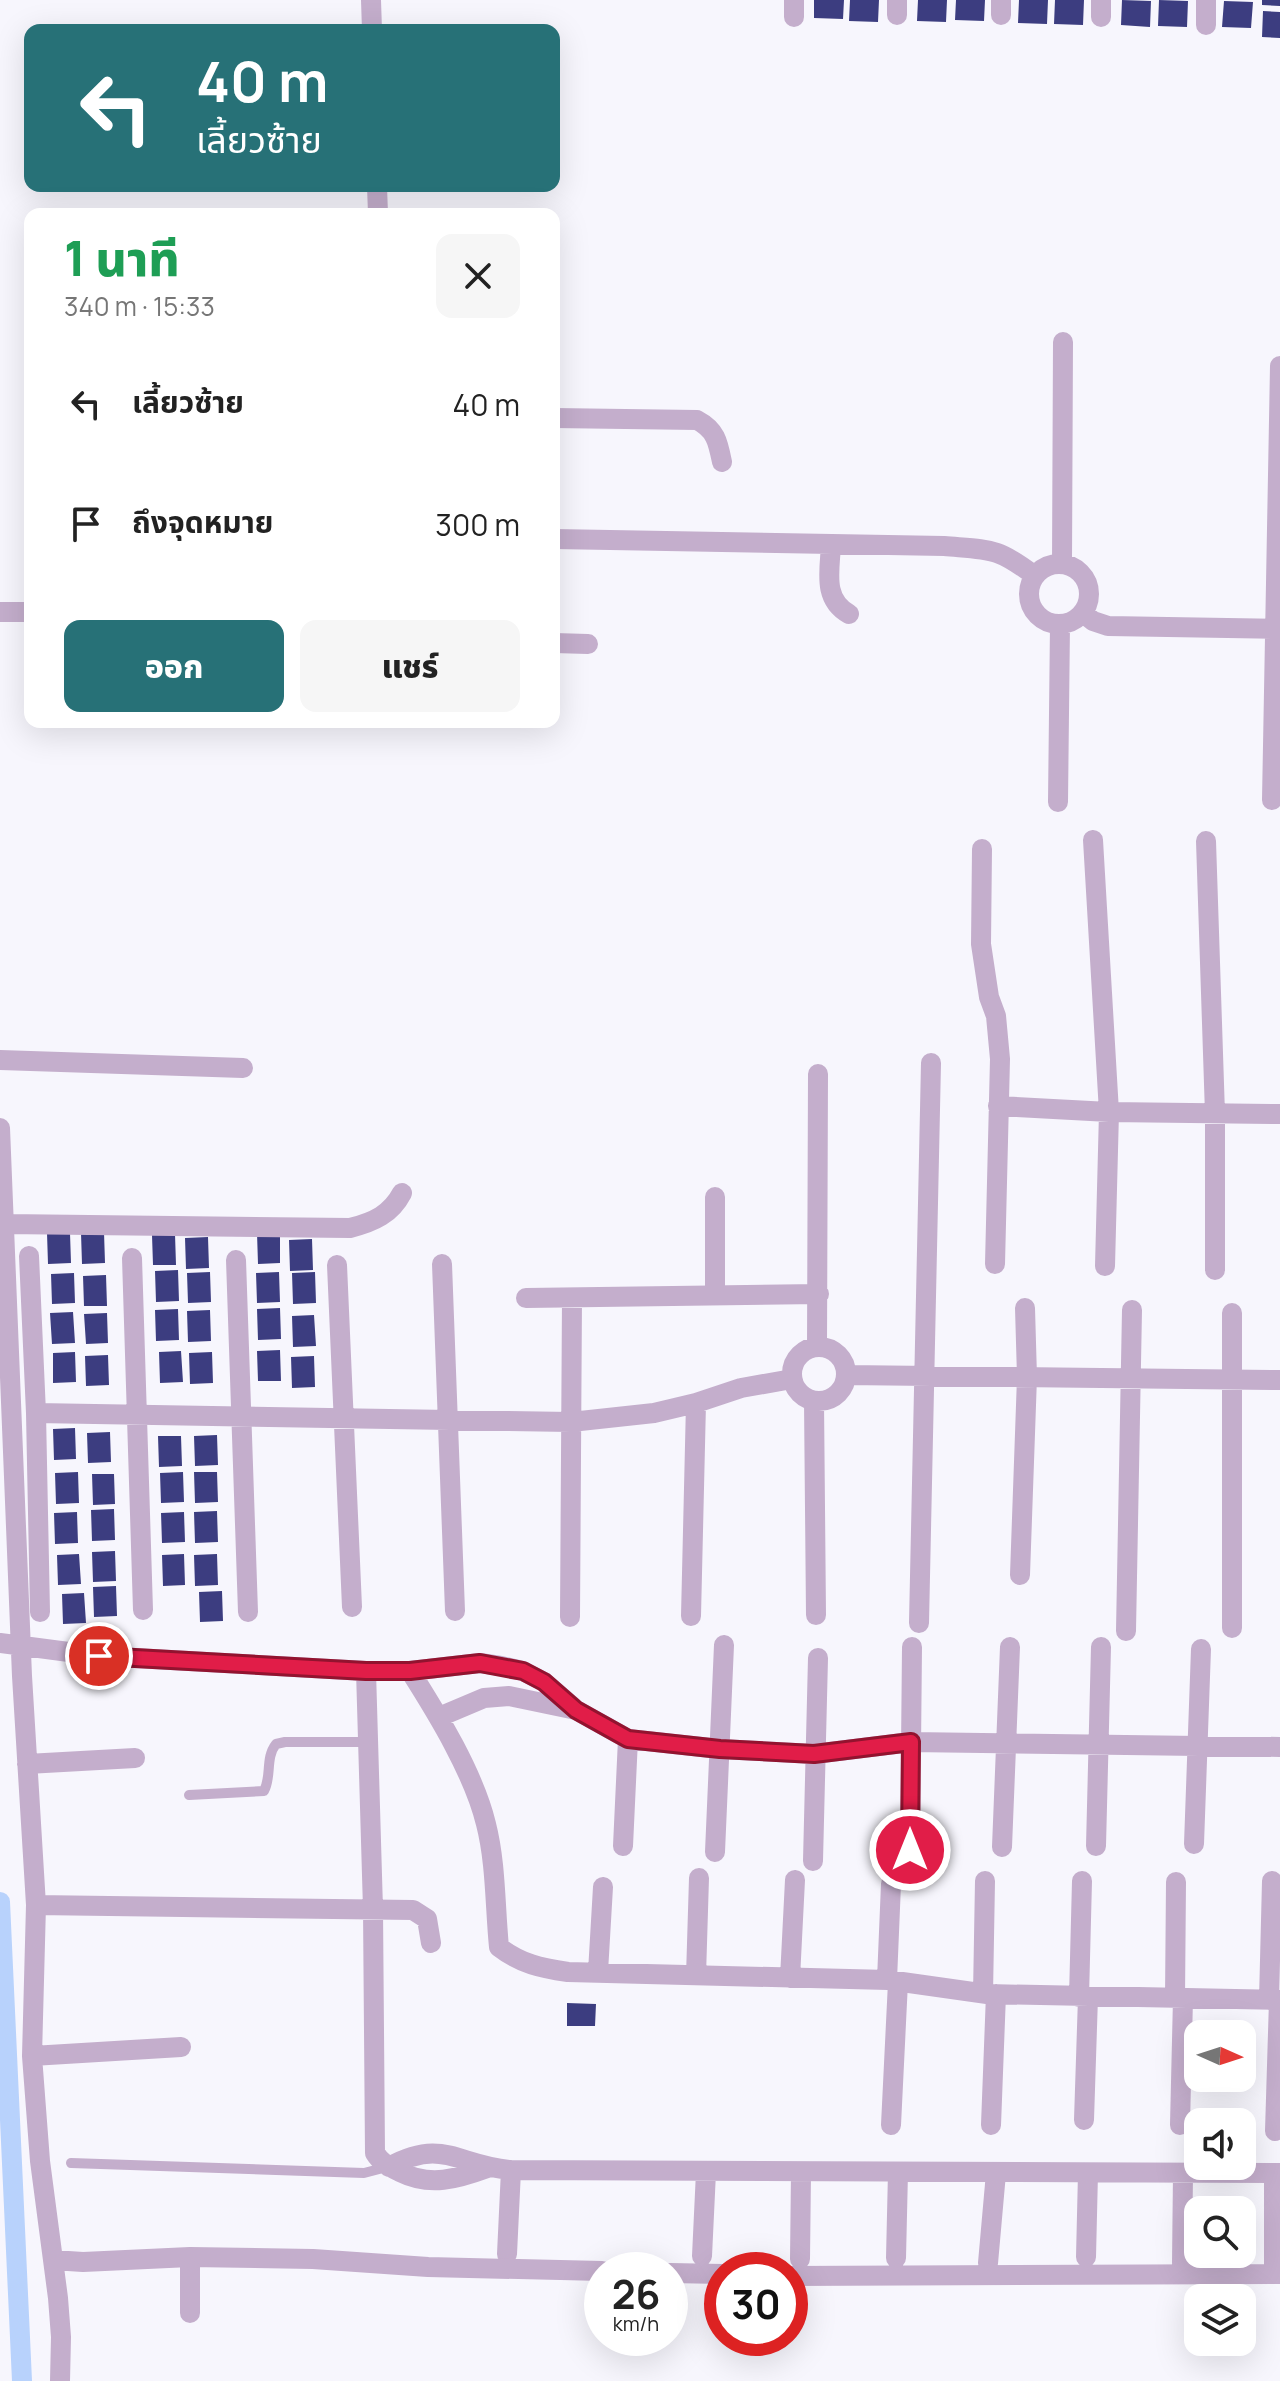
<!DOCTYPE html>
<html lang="th">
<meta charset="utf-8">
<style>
:root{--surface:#fff;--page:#f6f6f6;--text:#222;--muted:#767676;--accent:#277177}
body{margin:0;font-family:Manrope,"Noto Sans Thai",sans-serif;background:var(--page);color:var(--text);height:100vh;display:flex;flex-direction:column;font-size:30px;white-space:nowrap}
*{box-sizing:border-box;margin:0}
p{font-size:26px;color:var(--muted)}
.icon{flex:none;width:44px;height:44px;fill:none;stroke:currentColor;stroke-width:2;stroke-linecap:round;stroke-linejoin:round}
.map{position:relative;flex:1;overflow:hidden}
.sheet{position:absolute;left:24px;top:208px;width:536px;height:520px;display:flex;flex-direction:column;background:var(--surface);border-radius:16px;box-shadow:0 8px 32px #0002}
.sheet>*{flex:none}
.top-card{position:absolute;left:24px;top:24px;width:536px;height:168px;border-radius:16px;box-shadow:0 8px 32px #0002;background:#277177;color:#fff;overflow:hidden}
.needle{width:52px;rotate:93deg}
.buttons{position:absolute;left:1184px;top:2020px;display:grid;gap:16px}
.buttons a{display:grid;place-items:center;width:72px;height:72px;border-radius:16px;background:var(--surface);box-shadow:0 8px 32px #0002;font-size:40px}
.speed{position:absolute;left:584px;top:2252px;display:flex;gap:16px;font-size:40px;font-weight:700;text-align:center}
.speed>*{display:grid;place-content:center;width:104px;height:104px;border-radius:50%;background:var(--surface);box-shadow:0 8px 32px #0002;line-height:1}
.speed small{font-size:20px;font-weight:400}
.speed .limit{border:12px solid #d22;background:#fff;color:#111}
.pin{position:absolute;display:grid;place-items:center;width:68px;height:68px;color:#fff;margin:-34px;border:4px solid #fff;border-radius:50%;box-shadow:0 2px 8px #0007}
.me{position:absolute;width:88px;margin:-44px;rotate:0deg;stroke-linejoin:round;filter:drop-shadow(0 0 6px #0008)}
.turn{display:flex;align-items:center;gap:28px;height:168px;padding:0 40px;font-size:36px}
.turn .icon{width:104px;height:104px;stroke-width:2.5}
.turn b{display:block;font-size:56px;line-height:68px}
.round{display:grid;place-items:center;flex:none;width:84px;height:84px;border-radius:16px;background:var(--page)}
.head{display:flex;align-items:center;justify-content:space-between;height:136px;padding:0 40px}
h1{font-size:48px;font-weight:800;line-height:60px;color:#1e9e55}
.primary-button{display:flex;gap:16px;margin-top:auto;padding:16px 40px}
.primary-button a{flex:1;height:92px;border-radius:16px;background:var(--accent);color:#fff;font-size:32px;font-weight:800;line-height:92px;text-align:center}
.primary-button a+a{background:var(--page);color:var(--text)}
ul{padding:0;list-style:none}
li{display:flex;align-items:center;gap:24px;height:120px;padding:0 40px}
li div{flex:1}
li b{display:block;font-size:30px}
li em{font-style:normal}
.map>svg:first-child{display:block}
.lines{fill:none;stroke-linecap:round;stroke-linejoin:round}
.canal{stroke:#b8d2fc;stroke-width:20}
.building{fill:#3c3d80}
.service{stroke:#c4aecc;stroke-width:10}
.minor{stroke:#c4aecc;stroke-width:20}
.route-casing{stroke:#92132f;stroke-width:20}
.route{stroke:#e11d48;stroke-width:14}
</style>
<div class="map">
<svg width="1280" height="2381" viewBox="0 0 1280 2381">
<rect width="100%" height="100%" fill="#f7f6fd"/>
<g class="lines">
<path class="canal" d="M0,1902l22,479"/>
</g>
<path class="building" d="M814,0h30l-1,19 -29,-1z
M850,0h29l-1,22 -29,-1z
M918,0h29l-1,22 -29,-1z
M956,0h29l-1,21 -29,-1z
M1019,0h29l-1,24 -29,-1z
M1055,0h29l-1,25 -29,-1z
M1122,0l29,1 -1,26 -29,-2z
M1159,0l29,1 -1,26 -29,-1z
M1262,0h18v6l-18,-1z
M1224,1l29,1 -2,26 -29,-1z
M1263,11l17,1v26l-18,-1z
M104,1232l1,31 -23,1 -1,-31z
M47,1233h23l1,30 -23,1z
M257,1233h23v30l-22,1z
M175,1234l1,31h-23l-1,-30z
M208,1237l1,31 -23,1 -1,-31z
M312,1239l1,31 -23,1 -1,-31z
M178,1270l1,31 -23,1 -1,-31z
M210,1272l1,30 -23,1 -1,-30z
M279,1272l1,30 -23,1 -1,-30z
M315,1272l1,31 -23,1 -1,-31z
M74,1273l1,30 -23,1 -1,-30z
M106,1275l1,31h-23l-1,-30z
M280,1308l1,31 -23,1 -1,-31z
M178,1309l1,31 -23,1 -1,-31z
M210,1310l1,31 -23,1 -1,-31z
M73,1312l2,31 -23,1 -2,-31z
M107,1313l1,30 -22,1 -2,-30z
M314,1315l2,31 -23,1 -1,-31z
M280,1350l1,31h-23l-1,-30z
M181,1351l2,31 -23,1 -1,-31z
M75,1352l1,30 -23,1v-30z
M212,1352l1,31 -23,1 -1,-31z
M108,1355l1,30 -23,1 -1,-30z
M314,1356l1,31 -23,1 -1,-31z
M75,1428l1,31 -22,1 -1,-31z
M110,1432l1,30 -23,1 -1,-30z
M217,1435l1,30 -23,1 -1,-30z
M158,1436h23l1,30 -23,1z
M78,1472l1,31 -23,1 -1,-31z
M183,1472l1,30 -23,1 -1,-30z
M194,1472h23l1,30 -23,1z
M92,1474h22l1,30 -22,1z
M114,1509l1,31 -23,1 -1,-31z
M217,1511l1,31 -23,1 -1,-31z
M77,1512l1,31 -23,1 -1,-31z
M184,1512l1,30 -23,1 -1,-30z
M115,1551l1,30 -23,1 -1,-30z
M79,1554l2,30 -23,1 -1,-30z
M184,1554l1,31 -22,1 -1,-31z
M217,1554l1,31 -23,1 -1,-31z
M116,1586l1,30 -23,1 -1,-30z
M222,1591l1,30 -23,1 -1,-30z
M84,1593l2,30 -23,1 -1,-30z
M567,2003l29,1 -1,22h-28z"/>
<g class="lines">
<path class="service" d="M189,1795l75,-4c8,-15 1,-33 12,-47l9,-2h84
M71,2163l293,10 23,-6"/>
<path class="minor" d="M371,0l1,30
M897,15v-15
M1001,15v-15
M794,17v-17
M1101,17v-17
M1206,25v-25
M377,186l1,28
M554,418l143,2c19,10 21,22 25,42
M554,539l390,7c47,4 53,1 91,30
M831,544c-1,26 -9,55 18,70
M1062,564l1,-222
M1029 594a30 30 0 1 1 60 0a30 30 0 1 1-60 0Z
M0,612h30
M1083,613l10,8 15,5 172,3
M554,643l34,1
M1272,800l8,-434
M1058,802l2,-177
M1093,840l16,272 -4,154
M1206,841l9,273v156
M982,849l-1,95 8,53 7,19 4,43 -5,205
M0,1060l243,8
M998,1106l111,6 171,2
M0,1128l22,548 14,229 -4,151 8,105 18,137 3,39 -1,44
M6,1224l344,4c24,-6 41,-14 52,-35
M29,1256l7,157 4,199
M132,1258l11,352
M236,1260l12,352
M442,1264l13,347
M337,1265l15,342
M715,1295v-98
M526,1298l293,-4
M1232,1313v315
M792 1374a27 27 0 1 1 54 0a27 27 0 1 1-54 0Z
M817,1347l1,-273
M846,1375l434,5
M814,1401l2,214
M36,1413l535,9 83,-9 42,-10 45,-15 51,-9
M1020,1575l7,-198 -2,-69
M691,1616l5,-213
M570,1617l2,-319
M919,1623l12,-560
M1126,1631l6,-321
M0,1643l99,13 267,15h44l70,-8 21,3 22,5 21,11 29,25
M366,1671l7,238 2,244c6,10 15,14 25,19 30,15 57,7 87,-4
M410,1671c28,44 64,103 76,153 10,39 9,83 13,123 22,17 42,21 69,25l320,8 99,14 293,6
M439,1717l45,-19 25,-2 67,14 52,29 92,10 94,5 97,-12 369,5
M27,1764l108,-6
M1194,1844l7,-195
M623,1846l5,-107
M1096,1846l5,-199
M1002,1847l8,-200
M910,1850l2,-203
M715,1852l9,-207
M813,1861l5,-203
M36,1905l377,5 14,9 4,24
M598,1972l5,-85
M696,1976l3,-98
M790,1978l5,-98
M887,1980l4,-96
M983,1994l2,-113
M1079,1997l3,-116
M1175,1998l1,-116
M1269,2000l3,-119
M32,2056l149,-9
M1084,2120l4,-123
M891,2125l7,-143
M991,2125l5,-131
M1180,2125l3,-127
M1275,2131l4,-131
M389,2167c54,-30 69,-1 122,3l769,3
M507,2254l4,-84
M702,2256l4,-84
M1086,2257l2,-84
M896,2258l2,-86
M800,2259l1,-87
M53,2260l30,2 107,-5 123,2 115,8 174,4
M988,2263l8,-90
M1182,2263l1,-90
M1274,2265v-92
M670,2273l52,1
M790,2276l490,-2
M190,2313v-56"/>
</g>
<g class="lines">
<defs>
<path id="route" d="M99,1656l267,15h44l70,-8 43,8 21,11 32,28 52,29 92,10 94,5 97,-12 -1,108"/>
</defs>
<use href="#route" class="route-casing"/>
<use href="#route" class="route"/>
</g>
</svg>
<div class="buttons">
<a><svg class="needle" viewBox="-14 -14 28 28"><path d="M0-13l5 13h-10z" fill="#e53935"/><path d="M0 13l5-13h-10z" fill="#767676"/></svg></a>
<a><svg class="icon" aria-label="sound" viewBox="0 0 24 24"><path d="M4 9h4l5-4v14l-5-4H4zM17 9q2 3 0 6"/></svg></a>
<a><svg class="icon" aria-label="search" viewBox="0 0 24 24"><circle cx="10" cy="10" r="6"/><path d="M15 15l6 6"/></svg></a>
<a><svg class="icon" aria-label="layers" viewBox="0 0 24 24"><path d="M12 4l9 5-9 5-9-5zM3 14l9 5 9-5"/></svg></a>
</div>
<div class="speed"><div>26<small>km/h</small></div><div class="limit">30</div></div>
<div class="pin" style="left:99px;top:1656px;background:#d93025"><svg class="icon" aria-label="arrive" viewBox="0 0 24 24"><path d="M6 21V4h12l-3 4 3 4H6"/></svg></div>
<svg class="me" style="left:910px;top:1850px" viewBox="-20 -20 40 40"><circle r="17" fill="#e11d48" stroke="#fff" stroke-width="3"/><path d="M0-11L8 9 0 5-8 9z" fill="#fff"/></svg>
<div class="top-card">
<div class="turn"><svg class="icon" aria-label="left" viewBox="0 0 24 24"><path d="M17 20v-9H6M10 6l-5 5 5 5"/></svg><div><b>40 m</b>เลี้ยวซ้าย</div></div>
</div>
<section class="sheet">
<div class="head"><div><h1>1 นาที</h1><p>340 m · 15:33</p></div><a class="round"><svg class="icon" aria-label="close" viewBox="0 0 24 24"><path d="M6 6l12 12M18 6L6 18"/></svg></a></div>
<ul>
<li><svg class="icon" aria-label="left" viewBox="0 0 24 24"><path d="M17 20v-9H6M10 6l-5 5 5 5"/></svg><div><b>เลี้ยวซ้าย</b></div><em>40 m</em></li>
<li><svg class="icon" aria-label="arrive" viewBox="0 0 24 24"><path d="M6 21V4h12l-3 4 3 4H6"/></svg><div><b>ถึงจุดหมาย</b></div><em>300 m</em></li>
</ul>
<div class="primary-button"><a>ออก</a><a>แชร์</a></div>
</section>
</div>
